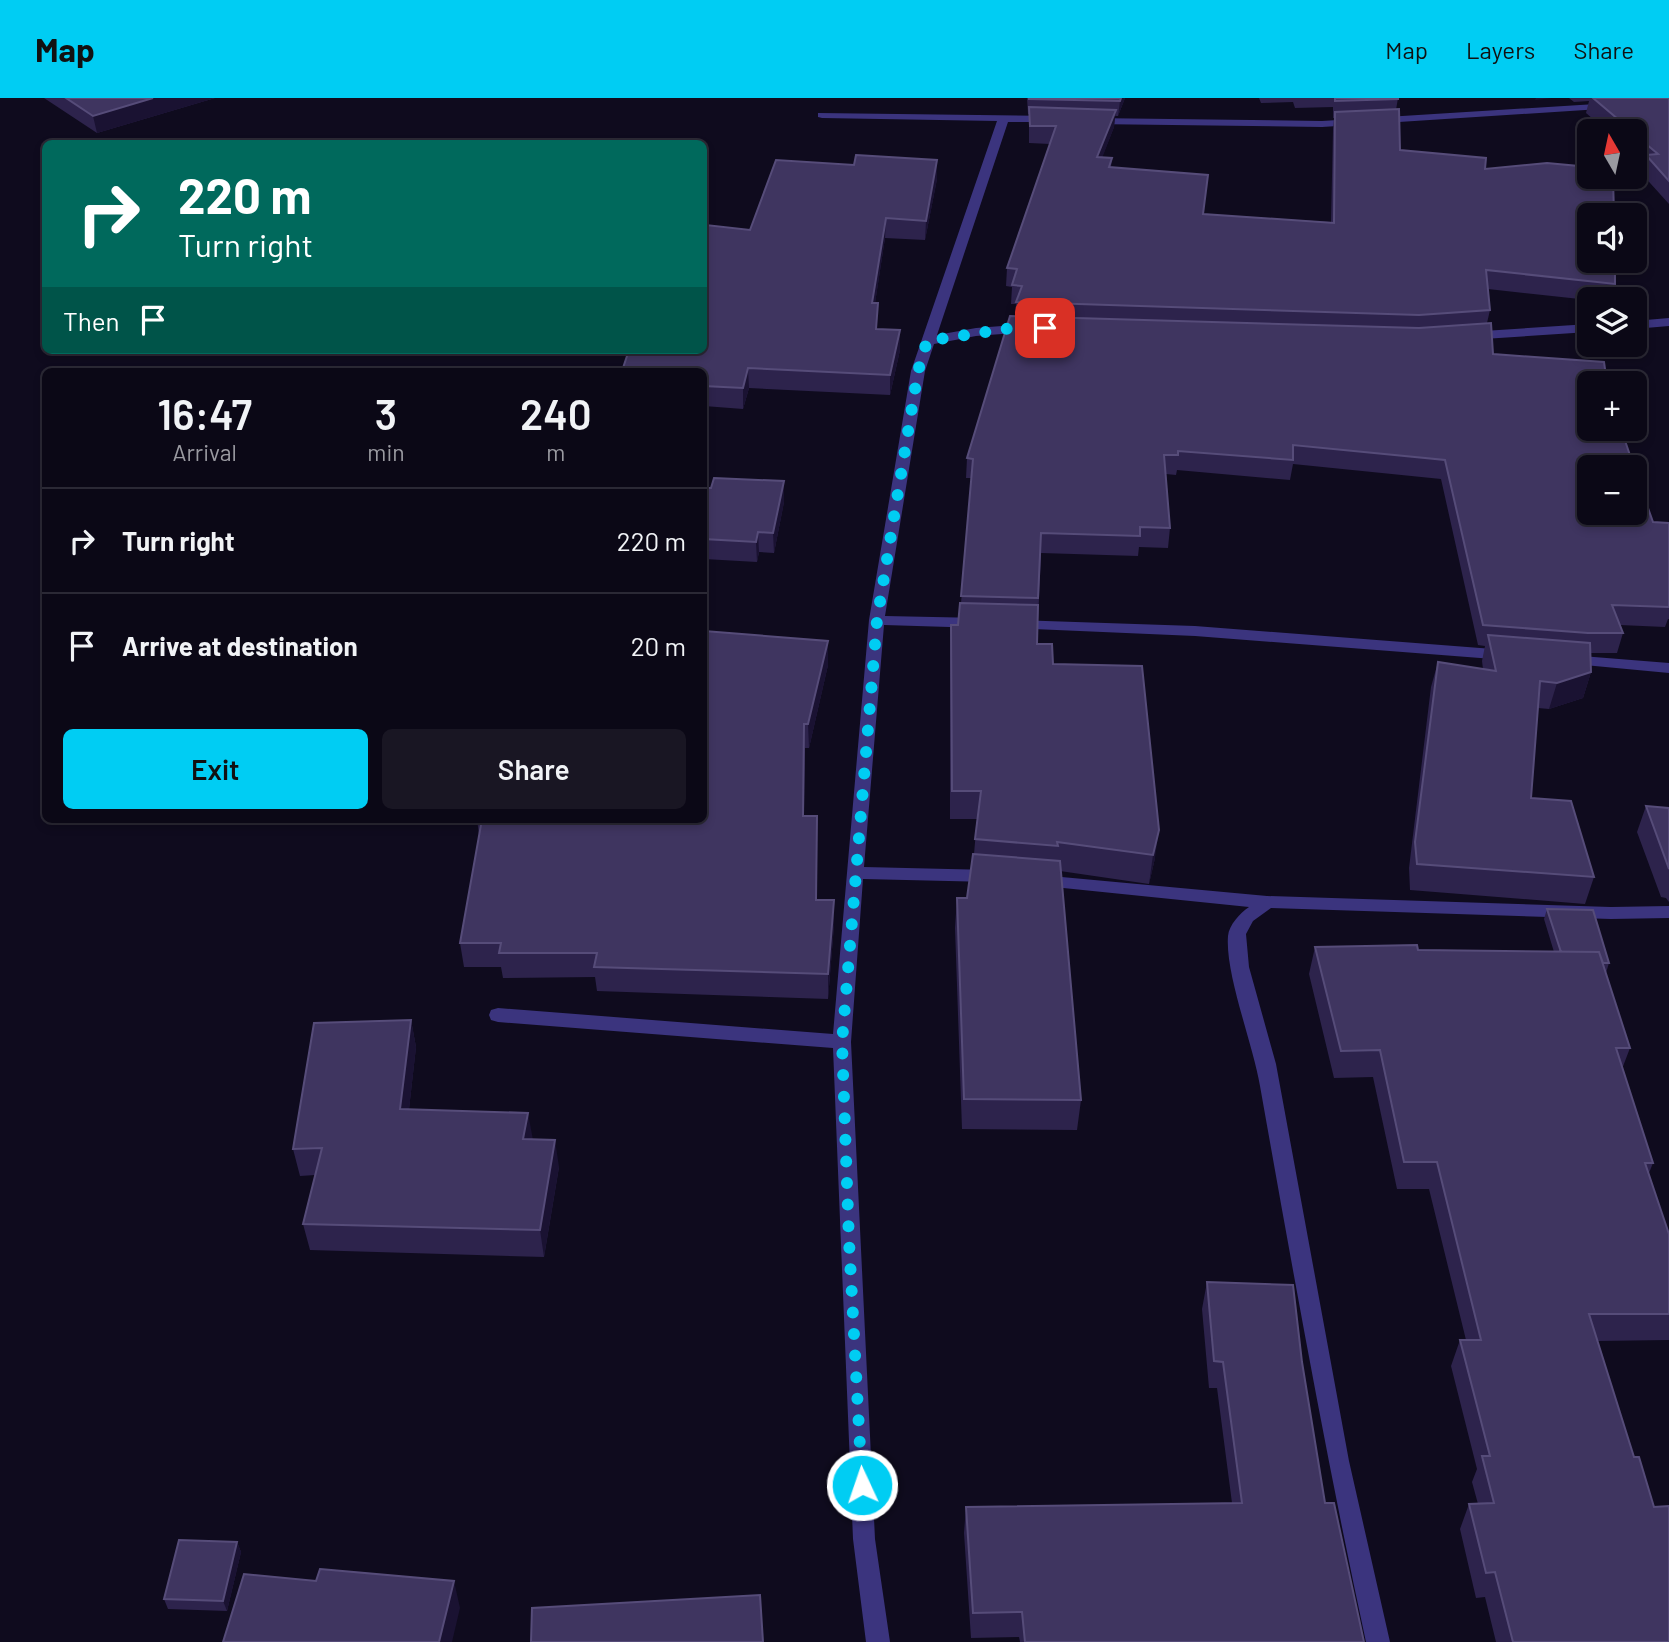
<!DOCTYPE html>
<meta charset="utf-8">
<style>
:root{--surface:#0b0816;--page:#191623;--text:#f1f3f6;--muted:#9a9aa1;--line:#2b2935;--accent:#00cdf3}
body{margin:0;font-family:Barlow,sans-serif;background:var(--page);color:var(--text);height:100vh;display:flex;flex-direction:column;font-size:26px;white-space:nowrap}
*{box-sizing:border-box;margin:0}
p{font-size:23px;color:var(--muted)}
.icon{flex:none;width:38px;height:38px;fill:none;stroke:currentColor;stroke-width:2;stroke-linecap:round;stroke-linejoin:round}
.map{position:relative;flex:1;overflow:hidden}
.side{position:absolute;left:42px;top:270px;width:665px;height:455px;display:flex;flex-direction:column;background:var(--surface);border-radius:10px;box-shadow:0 4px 10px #0003,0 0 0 2px var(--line)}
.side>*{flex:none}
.guide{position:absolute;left:42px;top:42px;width:665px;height:214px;border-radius:10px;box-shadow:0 4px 10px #0003,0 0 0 2px var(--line);background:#00695c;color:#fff;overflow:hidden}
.needle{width:46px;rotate:351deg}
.buttons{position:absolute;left:1577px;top:21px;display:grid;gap:14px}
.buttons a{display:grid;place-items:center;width:70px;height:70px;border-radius:10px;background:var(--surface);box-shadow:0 4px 10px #0003,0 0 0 2px var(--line);font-size:35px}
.pin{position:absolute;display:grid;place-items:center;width:60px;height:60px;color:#fff;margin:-30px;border-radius:14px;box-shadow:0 4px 10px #0006}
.me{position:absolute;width:77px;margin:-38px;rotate:357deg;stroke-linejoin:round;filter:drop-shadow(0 0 5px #0008)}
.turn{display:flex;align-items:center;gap:24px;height:147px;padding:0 21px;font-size:32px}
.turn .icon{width:91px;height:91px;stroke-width:2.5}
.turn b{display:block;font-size:49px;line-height:60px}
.then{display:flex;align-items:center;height:66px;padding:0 21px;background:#0003;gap:14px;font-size:26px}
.eta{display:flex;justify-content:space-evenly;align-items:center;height:119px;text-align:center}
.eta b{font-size:42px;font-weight:600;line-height:49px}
.primary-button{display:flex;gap:14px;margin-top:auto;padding:14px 21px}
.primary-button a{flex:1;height:80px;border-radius:10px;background:var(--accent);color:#111;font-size:28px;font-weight:600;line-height:80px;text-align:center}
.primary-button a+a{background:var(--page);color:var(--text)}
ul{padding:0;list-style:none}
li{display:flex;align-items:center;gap:21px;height:105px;padding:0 21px;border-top:2px solid var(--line)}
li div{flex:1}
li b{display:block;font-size:26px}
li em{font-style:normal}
header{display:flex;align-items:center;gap:42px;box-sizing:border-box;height:98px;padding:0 35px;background:var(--accent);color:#111}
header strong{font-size:33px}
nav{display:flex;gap:38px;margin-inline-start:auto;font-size:24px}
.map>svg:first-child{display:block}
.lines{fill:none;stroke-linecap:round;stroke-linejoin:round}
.minor{fill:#3b347e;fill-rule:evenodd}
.wall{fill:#2d234c}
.shaded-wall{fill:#1a1232}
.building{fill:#3f3560;stroke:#564c79;stroke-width:2}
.route{stroke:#00cdf3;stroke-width:12;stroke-dasharray:0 21.6}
</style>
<header>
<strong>Map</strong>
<nav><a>Map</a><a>Layers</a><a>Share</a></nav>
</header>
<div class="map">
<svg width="1669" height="1544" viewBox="0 0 1669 1544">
<rect width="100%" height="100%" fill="#0f0b1e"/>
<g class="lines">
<path class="minor" d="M1612,5l6,3 -2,2 -294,19 -231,-3 -6,-3 6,-3 231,3z
M818,15l235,3 6,3 -6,3h-45l-71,213 39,-7 51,-4 7,4 -7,4 -51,4 -42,8 -9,27 -40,245 97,2 8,5 -8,5 -98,-3 -20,242 127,3 9,6 -9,6 -128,-3 -12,163 24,497 15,103h-24l-13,-103 -20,-491 -335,-26 -7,-2 -2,-5 2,-5 7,-2 335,26 36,-414 42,-249 86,-250 -175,-3 -4,-1z
M1669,220v8l-35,3v-8z
M1589,226v8l-121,8 -7,-4 7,-4z
M1014,522l181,6 311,24 8,5 -8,5 -311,-24 -186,-8 -3,-3 3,-3z
M1569,557l100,8v10l-106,-10 -2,-3z
M1040,777l227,21 344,11 58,-1v12l-58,1 -340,-11 -18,13 -7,13 3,33 27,97 73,397 41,181h-24c-40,-185 -73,-370 -106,-556 -7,-42 -35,-112 -32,-150 1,-11 12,-23 21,-29l-215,-22 -3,-4 3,-4z"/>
</g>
<path class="wall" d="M44,0h171l-118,35z
M1027,0h98l-7,18h-3l-1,11 -12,30 10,1 -1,9 92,47 128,8 2,-93 1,-11h-1v-11l-38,1 -2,-6 -32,1 -2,-5h139l-2,12 4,40 85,19 130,115 -4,15h-22v1l-101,-11 2,21 -3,13 6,31 96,29 64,139 16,1v96h-1l-3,8 -45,-2 3,8 -6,20h-27l1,19 -8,26 -34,11 -11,-1 -7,90 63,79 -9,27 -175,-14 -1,-22 22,-181 7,-25 45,7 -1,-8 3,-15 -7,-1 -37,-166 -148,-15 -3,16 -113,-10 -1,5 -10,-1 4,54 -2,20 -29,-1 -1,9 -97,-3 -4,91 16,20 102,194 -6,26 -89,-13 21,229 -4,30 -115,-1 -7,-201 2,-30h10l7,-44 3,-35h-27v-166l1,-28h7l3,-22 11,-125h-6l1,-20 48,-142 1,-12h-5l1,-17 -6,-1 1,-18 43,-124 -21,-1v-29h-1z
M1569,0h100v106l-28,-31 2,-10 -9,-8v-24h-27l-21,-18 3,-12 -15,1z
M937,62v19l-12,61 -40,-2 -10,65 2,26 23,21 -10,45 -141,-7 -6,21 -39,-3v-35l46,-141 104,-65z
M704,390l80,14 -10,51 -15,-1 -2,10 -53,-3z
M828,543v24l-19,83h-4l-1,68h13l-1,84 18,25 -6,74 -231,-8 -2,-14 -92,1 -2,-11h-37l-4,-24 19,-108 -2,-16z
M1646,708l23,2v94l-3,-4 -5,-1 -24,-65z
M1547,811l62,54 -3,10 24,75 -8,21 31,94 -4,10 20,61v106l-72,1 72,301h-173l-11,-45 -9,1 -16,-69 9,-25h9l-6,-22 5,-13 -26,-103 9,-26h6l-37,-151h-32l-24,-112 -39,1 -25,-104 6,-27 239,5 -10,-33z
M411,922l5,27 -7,62 123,30 27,28 -15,90 -234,-7 -7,-26 12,-49 -15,1 -7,-27z
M1207,1184l95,80 23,141 39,139h-344l-1,-5 -48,1 -7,-105 2,-26 266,-4 -15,-115h-8l-7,-79z
M237,1444l4,10 -14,59 -59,-2 -4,-10z"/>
<path class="shaded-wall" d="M153,0h62l-118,35 -4,-17z
M1121,0h4l-7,18 2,-15z
M1536,0h16l-17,2z
M1116,12l-2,17 -18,47 1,-17z
M937,62v19l-12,61 1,-19z
M886,120l-1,20 -13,85v-20z
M900,232v20l-10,45v-20z
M748,270l1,20 -6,21v-21z
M784,383v21l-10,51 -1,-20z
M758,434l1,20 -2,10 -1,-20z
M828,543v24l-19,83 -1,-24z
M1591,574l-8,26 -34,11 8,-26z
M1159,732l-4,28 -6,26 4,-29z
M834,802v25l-6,74v-25z
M411,922l5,27 -10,89 -6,-27z
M528,1015l5,27 -10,-1z
M555,1042l4,27 -15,90 -4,-27z
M237,1444l4,10 -14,59 -4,-10z
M454,1483l6,27 -8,34h-13z"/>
<path class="building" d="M66,0h87l-60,18z
M1029,0h92l-1,3 -91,-2z
M1335,0h63v1l-63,2z
M1593,0h76v83l-23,-26 12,-1 -24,-20v-3h-2z
M1029,9l87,3 -19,47 15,1 -3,9 99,8 -5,39 131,9 1,-111 64,-3 1,41 86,8 -1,11 62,-6 42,4v10h24l1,38h-25v46h26v23l-129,-14 4,40 -71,5 -403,-13 6,-16 -10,-1 5,-16 -10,-1 49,-142h-26z
M856,57l81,5 -11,61 -40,-3 -14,85h6l-2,26 24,1 -10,45 -142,-7 -5,20 -39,-2v-15h-82l7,-21h75v-121l2,-4 44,5 26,-70 78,5z
M1010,218l409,12 72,-5 2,31 111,8 3,21h-18v46h32l13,38h-45v46h45v-44l19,53 16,1v84l-57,-2 11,28h-35l-105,-8 -38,-165 -152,-15v15l-115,-9v4h-14l6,73 -30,-1v9l-99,-3 -3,65 -77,-2 12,-137 -6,-1z
M714,380l70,3 -11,52 -15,-1 -2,10 -52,-3v-51h7z
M960,505l78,2 -1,39h15l1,20 89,2 17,164 -6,25 -96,-13 1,4 -83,-7 6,-48h-29l-1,-166h7z
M704,533l124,10 -20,83h-4l-1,92h14l-1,84h18l-6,74 -234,-7 3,-14h-98l2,-10h-41l22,-124h222z
M1488,537l102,8 1,29 -34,11 -17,-2 -9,117 40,3 23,76 -177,-13 -2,-22 23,-180 58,9z
M1646,708l23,2v61z
M973,756l87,7 21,239 -117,-1 -7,-201h10z
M1547,811l46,1 16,53h-6l-4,-11h-38z
M1417,847l1,5 181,2 31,96h-14l37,115h-8l24,71v80h-80l45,143h5l15,50 15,-1v136h-156l-18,-70 -9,1 -17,-69 25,-1 -12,-47h8l-30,-116h21l-44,-178h-33l-24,-112 -39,1 -26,-104z
M411,922l-11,89 128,4 -5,26 32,1 -15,90 -237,-6 19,-76 -29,1 21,-126z
M1207,1184l86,3 9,77 23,141h9l30,139h-339l-3,-30 -49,1 -7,-106 276,-4 -19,-141 -9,-1z
M179,1442l58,2 -14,59 -59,-2z
M320,1471l134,12 -15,61h-216l21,-68 72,7z
M760,1497l3,47h-232l1,-34z"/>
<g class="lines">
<path class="route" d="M862,1387l-13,-244 -7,-199 35,-422 41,-249 9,-30 92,-14 26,1"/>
</g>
</svg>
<div class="buttons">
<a><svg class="needle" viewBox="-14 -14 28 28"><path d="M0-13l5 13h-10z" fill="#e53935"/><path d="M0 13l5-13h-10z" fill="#9a9aa1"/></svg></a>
<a><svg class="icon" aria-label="sound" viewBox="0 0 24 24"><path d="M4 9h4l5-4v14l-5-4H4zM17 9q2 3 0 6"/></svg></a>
<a><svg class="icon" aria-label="layers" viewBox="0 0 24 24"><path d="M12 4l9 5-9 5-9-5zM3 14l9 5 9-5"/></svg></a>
<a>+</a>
<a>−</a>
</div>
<div class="pin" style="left:1045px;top:230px;background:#d93025"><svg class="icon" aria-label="arrive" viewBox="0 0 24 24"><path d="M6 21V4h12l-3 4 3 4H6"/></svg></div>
<svg class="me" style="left:862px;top:1387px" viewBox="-20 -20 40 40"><circle r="17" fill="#00cdf3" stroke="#fff" stroke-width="3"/><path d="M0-11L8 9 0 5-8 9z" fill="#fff"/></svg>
<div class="guide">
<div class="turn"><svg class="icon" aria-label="right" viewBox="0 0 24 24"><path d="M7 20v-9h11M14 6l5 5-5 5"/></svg><div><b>220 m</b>Turn right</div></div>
<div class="then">Then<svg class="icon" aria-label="arrive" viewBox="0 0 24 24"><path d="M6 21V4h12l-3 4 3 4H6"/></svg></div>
</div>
<section class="side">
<div class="eta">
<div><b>16:47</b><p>Arrival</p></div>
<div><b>3</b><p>min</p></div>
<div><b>240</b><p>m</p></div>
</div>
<ul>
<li><svg class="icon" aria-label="right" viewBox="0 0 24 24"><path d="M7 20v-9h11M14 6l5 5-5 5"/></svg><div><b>Turn right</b></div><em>220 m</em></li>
<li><svg class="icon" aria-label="arrive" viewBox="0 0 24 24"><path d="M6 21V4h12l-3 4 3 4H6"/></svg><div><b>Arrive at destination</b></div><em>20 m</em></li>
</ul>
<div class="primary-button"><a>Exit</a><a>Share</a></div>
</section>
</div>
